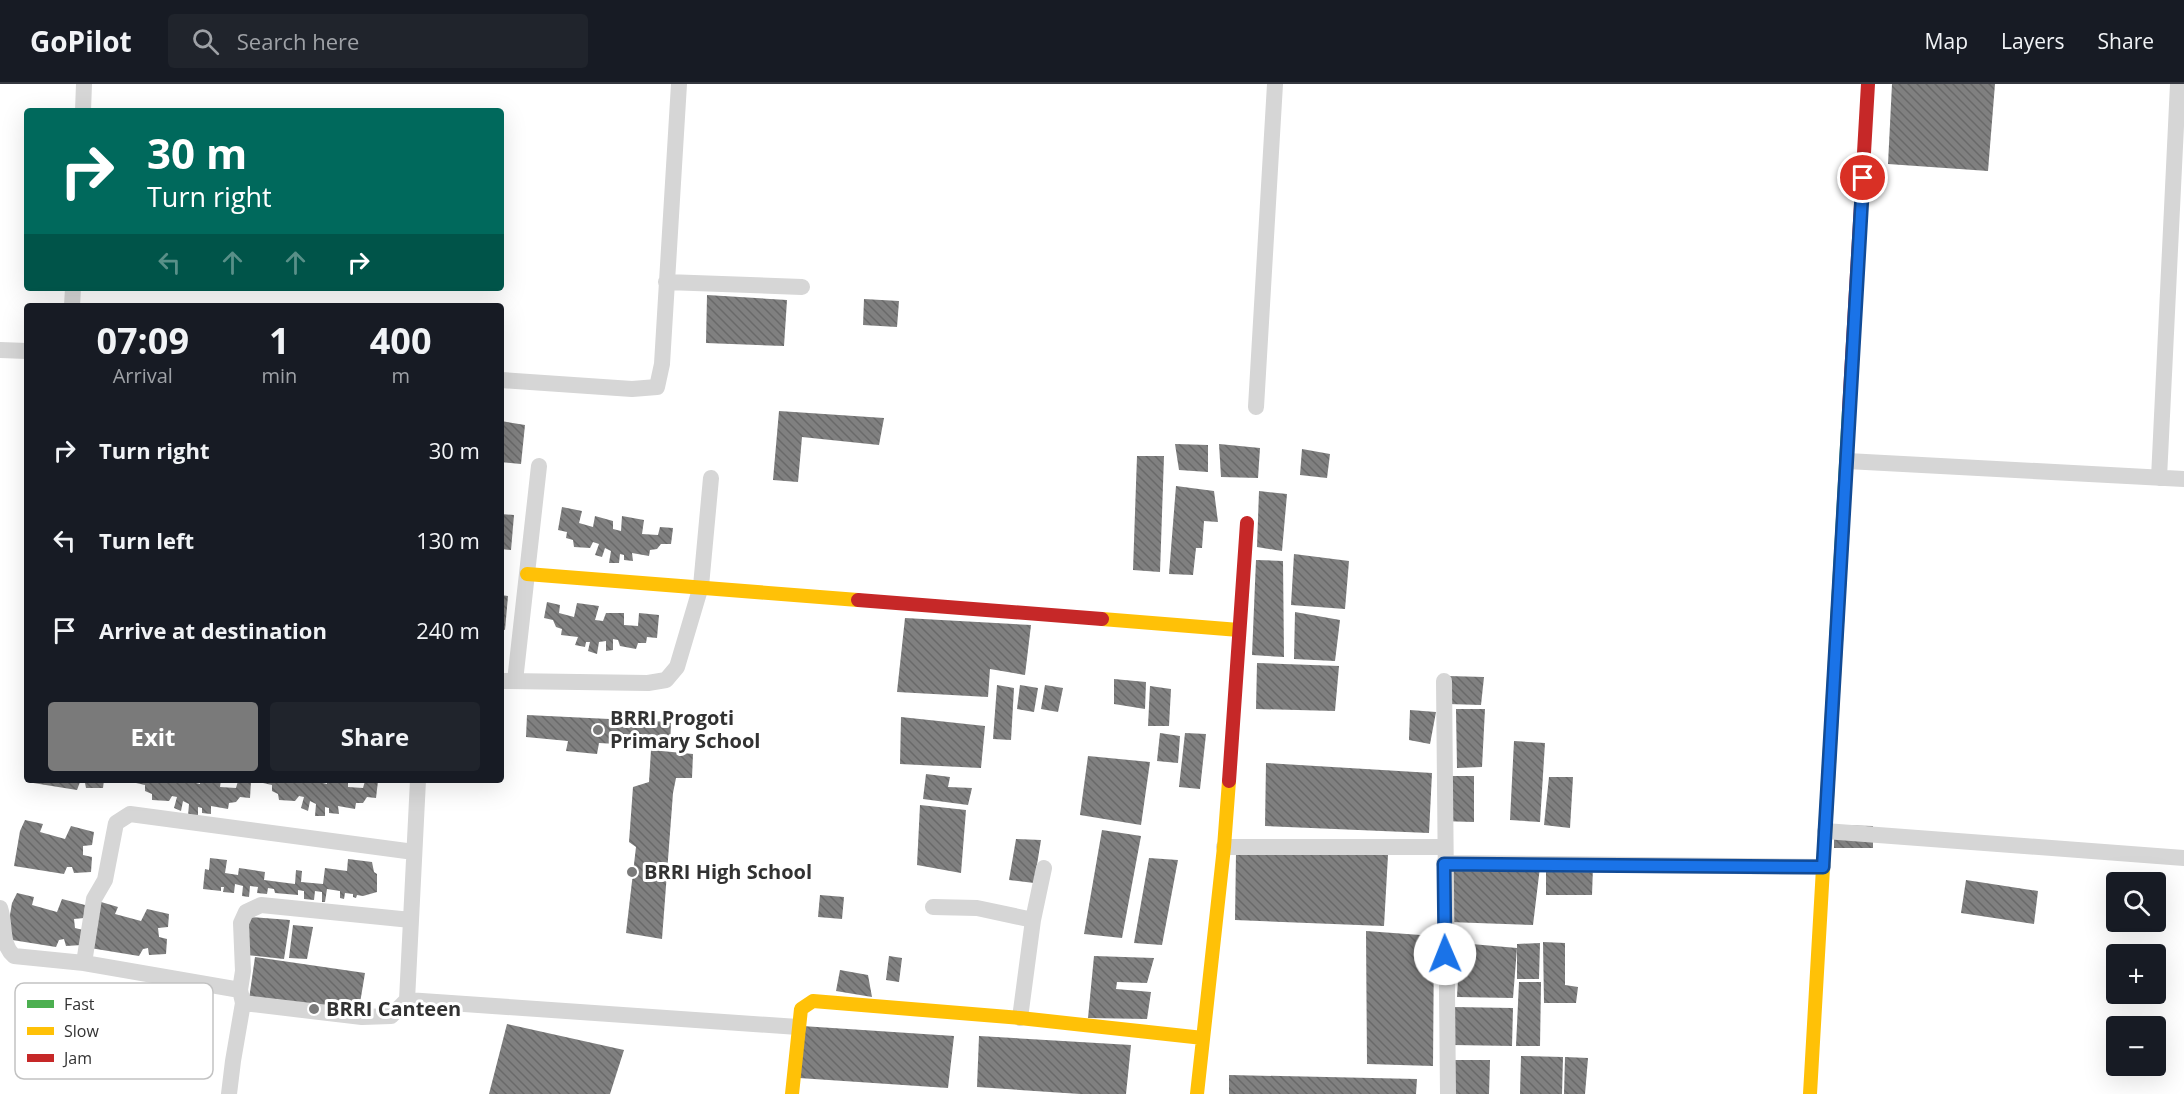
<!DOCTYPE html>
<meta charset="utf-8">
<style>
:root{--surface:#171b24;--page:#20242c;--text:#f1f3f6;--muted:#9ea1a6;--line:#363941;--accent:#7a7a7a}
body{margin:0;font-family:"Open Sans",sans-serif;background:var(--page);color:var(--text);height:100vh;display:flex;flex-direction:column;font-size:22px;white-space:nowrap}
*{box-sizing:border-box;margin:0}
p{font-size:20px;color:var(--muted)}
.icon{flex:none;width:33px;height:33px;fill:none;stroke:currentColor;stroke-width:2;stroke-linecap:round;stroke-linejoin:round}
.map{position:relative;flex:1;overflow:hidden}
.drawer{position:absolute;left:24px;top:219px;width:480px;height:480px;display:flex;flex-direction:column;background:var(--surface);border-radius:6px;box-shadow:0 6px 24px #0002}
.drawer>*{flex:none}
.top-card{position:absolute;left:24px;top:24px;width:480px;height:183px;border-radius:6px;box-shadow:0 6px 24px #0002;background:#00695c;color:#fff;overflow:hidden}
.fabs{position:absolute;left:2106px;top:788px;display:grid;gap:12px}
.fabs a{display:grid;place-items:center;width:60px;height:60px;border-radius:6px;background:var(--surface);box-shadow:0 6px 24px #0002;font-size:30px}
.pin{position:absolute;display:grid;place-items:center;width:51px;height:51px;color:#fff;margin:-26px;border:3px solid #fff;border-radius:50%;box-shadow:0 2px 6px #0007}
.me{position:absolute;width:66px;margin:-33px;rotate:359deg;stroke-linejoin:round;filter:drop-shadow(0 0 4px #0008)}
.turn{display:flex;align-items:center;gap:21px;height:126px;padding:0 24px;font-size:27px}
.turn .icon{width:78px;height:78px;stroke-width:2.5}
.turn b{display:block;font-size:42px;line-height:51px}
.lanes{display:flex;align-items:center;height:57px;padding:0 24px;background:#0003;justify-content:center;gap:30px;direction:ltr}
.lanes .off{opacity:.35}
.eta{display:flex;justify-content:space-evenly;align-items:center;height:102px;text-align:center}
.eta b{font-size:36px;font-weight:700;line-height:42px}
.action{display:flex;gap:12px;margin-top:auto;padding:12px 24px}
.action a{flex:1;height:69px;border-radius:6px;background:var(--accent);color:#fff;font-size:24px;font-weight:700;line-height:69px;text-align:center}
.action a+a{background:var(--page);color:var(--text)}
ul{padding:0;list-style:none}
li{display:flex;align-items:center;gap:18px;height:90px;padding:0 24px}
li div{flex:1}
li b{display:block;font-size:22px}
li em{font-style:normal}
header{display:flex;align-items:center;gap:36px;box-sizing:border-box;height:84px;padding:0 30px;background:var(--surface);border-bottom:2px solid var(--line)}
header strong{font-size:28px}
nav{display:flex;gap:33px;margin-inline-start:auto;font-size:21px}
.search{width:420px;height:54px;background:var(--page);display:flex;align-items:center;gap:15px;box-sizing:border-box;padding:0 21px;border-radius:6px;color:var(--muted);font-size:22px}
.map>svg:first-child{display:block}
.building{fill:url(#building-back-hatch)}
.lines{fill:none;stroke-linecap:round;stroke-linejoin:round}
.street{stroke:#d6d6d6;stroke-width:16}
.fast{stroke:#4caf50;stroke-width:14}
.slow{stroke:#ffc107;stroke-width:14}
.jam{stroke:#c62828;stroke-width:14}
.route-casing{stroke:#114b97;stroke-width:15}
.route{stroke:#1a73e8;stroke-width:10}
.poi-dot{fill:#7a7a7a;stroke:#fff;stroke-width:2}
.labels{text-anchor:middle;stroke-width:6;stroke-linejoin:round;paint-order:stroke}
.poi-label{font-size:20px;font-weight:bold;fill:#323232;stroke:#fff;text-anchor:start}
.key{fill:#fff;stroke:#c2c2c2;stroke-width:1.5}
.key-label{font-size:16px;fill:#323232}
</style>
<header>
<strong>GoPilot</strong>
<div class="search"><svg class="icon" aria-label="search" viewBox="0 0 24 24"><circle cx="10" cy="10" r="6"/><path d="M15 15l6 6"/></svg>Search here</div>
<nav><a>Map</a><a>Layers</a><a>Share</a></nav>
</header>
<div class="map">
<svg width="2184" height="1010" viewBox="0 0 2184 1010">
<defs>
<pattern id="building-back-hatch" width="6" height="6" patternUnits="userSpaceOnUse" patternTransform="scale(1.5)"><rect width="6" height="6" fill="#808080"/><path d="M-1 5l2 2M0 0l6 6M5-1l2 2" fill="none" stroke="#696969"/></pattern>
</defs>
<rect width="100%" height="100%" fill="#fff"/>
<path class="building" d="M1892,0h103l-7,87 -100,-7z
M707,211l80,5 -3,46 -78,-3z
M864,215l35,2 -2,26 -34,-2z
M779,327l105,7 -5,27 -77,-8 -4,45 -25,-2z
M501,337l24,4 -4,39 -20,-2z
M1175,360l33,1v27l-29,-2z
M1219,360l41,4 -2,30 -37,-1z
M1302,365l28,5 -3,24 -27,-3z
M1137,372h27l-4,116 -27,-2z
M1176,402l38,5 4,31 -14,-1 -2,27h-6l-3,27 -24,-1z
M1259,407l28,3 -5,57 -25,-4z
M562,423l20,4 -3,12 14,4 2,-11 18,5v8l8,2 1,-15 22,4 -2,14 16,1 2,-8 13,1 -2,16h-10l-4,5 -7,1 -1,6 -17,-3 1,8 -9,-1v-5l-4,-1 -1,9h-10l2,-12 -6,-3 -3,9 -7,-2 4,-11 -6,-2 -3,6 -16,-1 -1,-7 -7,-2 1,-6 -9,-2z
M501,430l13,1 -3,35 -10,-1z
M1294,470l55,7 -4,48 -54,-4z
M1256,476l27,1 1,96 -32,-2z
M501,511l7,1 -3,34 -4,-1z
M547,518l13,3 -1,8 15,4 3,-14 22,3 -4,14 8,1 3,-8h18v12l14,1 1,-13 20,2 -2,23 -10,-1 -1,6h-8l-2,6 -16,-3 -2,-6 -5,-1v11l-7,1v-10l-7,1 -2,12 -9,-3 2,-9h-4l-1,5 -10,-2 3,-8 -17,-2 1,-6 -6,-2 -3,-7 -9,-2z
M1295,528l45,8 -5,41 -41,-2z
M905,534l126,7 -6,50 -35,-6 -2,28 -91,-5z
M1257,579l82,3 -4,45 -79,-2z
M1448,592l36,1 -3,28 -33,-1z
M1114,595l32,3 -1,27 -31,-5z
M997,601l17,3 -3,52 -18,-1z
M1020,601l18,3 -4,24 -17,-3z
M1045,601l18,3 -5,24 -17,-3z
M1150,602l21,3 -2,37h-21z
M1456,625h29l-3,58 -25,1z
M1410,626l26,2 -6,32 -21,-4z
M527,631l144,7 -1,25 -71,-4 -2,11 -31,-3 2,-10 -42,-4z
M901,633l84,9 -4,42 -81,-4z
M1160,649l20,3 -2,27 -21,-2z
M1185,649l21,1 -6,55 -21,-2z
M1514,657l31,2 -5,79 -30,-2z
M651,666l42,4 -1,24h-16l-3,15 -11,146 -36,-6 10,-86 -7,-5 4,-55 16,-5z
M1088,672l62,6 -9,63 -61,-10z
M1266,679l166,10 -3,60 -164,-7z
M926,690l24,3 -2,10 24,1 -4,17 -45,-6z
M1440,692h34v46l-34,-1z
M1549,693h24l-3,51 -26,-3z
M27,696h77l-1,8h-17l-1,-5 -5,-1 -3,8 -50,-8z
M136,696h56v2l8,2v-4h21l-1,7 16,1 2,-7h13l-1,17 -10,-1 -4,5 -7,1 -1,6 -17,-3v8l-9,-1v-5l-4,-1v9h-10l1,-12 -6,-3 -2,10 -7,-3 3,-11 -5,-1 -3,5 -17,-1v-6l-7,-3v-6l-9,-2z
M263,696h56v2l8,2v-4h21v7l15,1 2,-7h13l-2,17 -9,-1 -4,6h-7l-1,6 -17,-3 1,8 -10,-1v-5l-4,-1v9h-10l1,-12 -6,-3 -2,10 -7,-3 3,-11 -5,-1 -4,5 -16,-1 -1,-6 -6,-3v-6l-9,-2z
M920,721l46,5 -5,63 -44,-8z
M25,736l18,4 -3,8 25,7 6,-13 23,6 -2,13 -9,1v9l9,2 -1,15 -17,1 -2,-6h-5l-3,7 -50,-8 6,-35z
M1834,741l39,1v22h-39z
M1102,746l39,6 -19,102 -38,-4z
M1016,755l25,1 -7,43 -25,-3z
M1236,769l152,2 -4,71 -149,-6z
M210,774l17,2 -2,13 13,2 1,-7 26,4 -1,8 31,4 1,-14 6,1 -1,11 22,2 2,-16 22,3 1,-12 24,3 2,10 3,2v18l-14,4 -6,-1 -1,3 -3,-1v-3l-8,-1 -1,6 -4,-1v-7l-13,-2 -2,13h-3v-10l-7,-1 -1,9 -10,-1v-8l-6,-1v5l-23,-2 -1,-4 -6,-1 -1,6 -10,-1 1,-6 -8,-1 -1,11 -7,-1 1,-10 -8,-2 -1,9 -11,-1 1,-5h-3v4l-18,-2 2,-20 4,1z
M1149,774l29,2 -16,85 -28,-2z
M1546,780l47,3 -1,28h-46z
M1540,783l-7,58 -84,-3v-53z
M1966,796l72,11 -4,33 -73,-11z
M17,809l17,4 -2,8 25,7 5,-13 23,6 -1,13 -10,1 1,9 8,2 -1,15 -16,1 -2,-7 -5,1 -3,7 -50,-8 6,-36z
M820,811l24,2 -2,22 -24,-2z
M101,818l17,5 -3,7 26,7 6,-12 22,5 -1,13 -10,1 1,9 8,2 -1,15 -17,1 -1,-7 -5,1 -4,7 -49,-8z
M249,833l41,3 -6,39 -37,-4z
M293,841l20,2 -6,32 -18,-1z
M1366,847l68,5 -1,130 -66,-2z
M1543,858l22,1v42l13,2 -2,16h-32z
M1460,859l57,5 -4,50 -56,-1z
M1540,859l-1,36h-22v-35z
M889,872l13,2 -3,24 -13,-2z
M1094,872l60,2 -7,25 -30,-1 -1,7 35,3 -4,27 -59,-1z
M255,873l110,16 -7,42 -109,-16z
M840,886l28,5 4,22 -36,-6z
M1519,898h22l-1,64h-24z
M1453,923l60,1 -1,38 -59,-1z
M507,940l117,26 -14,44h-121z
M802,942l152,10 -6,52 -149,-10z
M979,952l152,9 -5,49h-46l-103,-7z
M1521,972l42,1 -1,37h-42z
M1565,973l23,1 -3,36h-21z
M1442,976h48l-1,34h-48z
M1229,991l188,4 -1,15h-187z"/>
<g class="lines">
<path class="street" d="M83,27l1,-27
M666,198l136,5
M72,222l1,-18
M0,266l27,1
M501,296l131,9 25,-2 5,-23 17,-280
M1256,323l19,-323
M1847,377l337,18
M2159,394l19,-394
M501,597l147,2 18,-3 11,-13 24,-81 10,-108
M515,597l24,-215
M1444,597l4,413
M1825,747l359,27
M1224,763h220
M1444,779l379,4
M933,823l44,1 56,12
M0,824c6,17 0,36 14,48l70,7 156,27 3,13
M84,879l10,-64 11,-19 11,-57 14,-9 284,38
M240,906l3,-19 -2,-48 5,-11 15,-7 150,15
M407,916l391,27
M1020,934l13,-98 11,-52
M229,1010l4,-33 10,-58 119,14 29,-1 16,-16 11,-220"/>
<path class="fast" d="M1836,558l13,-232"/>
<path class="slow" d="M527,490l331,26
M1102,535l137,11
M792,1010l9,-85 12,-8 207,17 183,20
M1197,1010l27,-247 5,-66
M1810,1010l26,-452"/>
<path class="jam" d="M1849,326l19,-326
M858,516l244,19
M1229,697l18,-258"/>
</g>
<g class="lines">
<defs>
<path id="route" d="M1445,870l-1,-90 379,3 40,-689"/>
</defs>
<use href="#route" class="route-casing"/>
<use href="#route" class="route"/>
</g>
<g class="poi-dot">
<circle cx="598" cy="646" r="6"/>
<circle cx="632" cy="788" r="6"/>
<circle cx="314" cy="925" r="6"/>
</g>
<g class="labels">
<g class="poi-label">
<text x="610" y="641">BRRI Progoti<tspan x="610" dy="23">Primary School</tspan></text>
<text x="644" y="795">BRRI High School</text>
<text x="326" y="932">BRRI Canteen</text>
</g>
</g>
<rect x="15" y="899" width="198" height="96" rx="9" class="key"/>
<rect x="27" y="916" width="27" height="8" fill="#4caf50"/>
<rect x="27" y="943" width="27" height="8" fill="#ffc107"/>
<rect x="27" y="970" width="27" height="8" fill="#c62828"/>
<g class="key-label">
<text x="64" y="926">Fast</text>
<text x="64" y="953">Slow</text>
<text x="64" y="980">Jam</text>
</g>
</svg>
<div class="fabs">
<a><svg class="icon" aria-label="search" viewBox="0 0 24 24"><circle cx="10" cy="10" r="6"/><path d="M15 15l6 6"/></svg></a>
<a>+</a>
<a>−</a>
</div>
<div class="pin" style="left:1863px;top:94px;background:#d93025"><svg class="icon" aria-label="arrive" viewBox="0 0 24 24"><path d="M6 21V4h12l-3 4 3 4H6"/></svg></div>
<svg class="me" style="left:1445px;top:870px" viewBox="-20 -20 40 40"><circle r="19" fill="#fff"/><path d="M0-13L10 11 0 6-10 11z" fill="#1a73e8"/></svg>
<div class="top-card">
<div class="turn"><svg class="icon" aria-label="right" viewBox="0 0 24 24"><path d="M7 20v-9h11M14 6l5 5-5 5"/></svg><div><b>30 m</b>Turn right</div></div>
<div class="lanes"><svg class="icon off" aria-label="left" viewBox="0 0 24 24"><path d="M17 20v-9H6M10 6l-5 5 5 5"/></svg><svg class="icon off" aria-label="ahead" viewBox="0 0 24 24"><path d="M12 20V5M6 11l6-6 6 6"/></svg><svg class="icon off" aria-label="ahead" viewBox="0 0 24 24"><path d="M12 20V5M6 11l6-6 6 6"/></svg><svg class="icon" aria-label="right" viewBox="0 0 24 24"><path d="M7 20v-9h11M14 6l5 5-5 5"/></svg></div>
</div>
<section class="drawer">
<div class="eta">
<div><b>07:09</b><p>Arrival</p></div>
<div><b>1</b><p>min</p></div>
<div><b>400</b><p>m</p></div>
</div>
<ul>
<li><svg class="icon" aria-label="right" viewBox="0 0 24 24"><path d="M7 20v-9h11M14 6l5 5-5 5"/></svg><div><b>Turn right</b></div><em>30 m</em></li>
<li><svg class="icon" aria-label="left" viewBox="0 0 24 24"><path d="M17 20v-9H6M10 6l-5 5 5 5"/></svg><div><b>Turn left</b></div><em>130 m</em></li>
<li><svg class="icon" aria-label="arrive" viewBox="0 0 24 24"><path d="M6 21V4h12l-3 4 3 4H6"/></svg><div><b>Arrive at destination</b></div><em>240 m</em></li>
</ul>
<div class="action"><a>Exit</a><a>Share</a></div>
</section>
</div>
